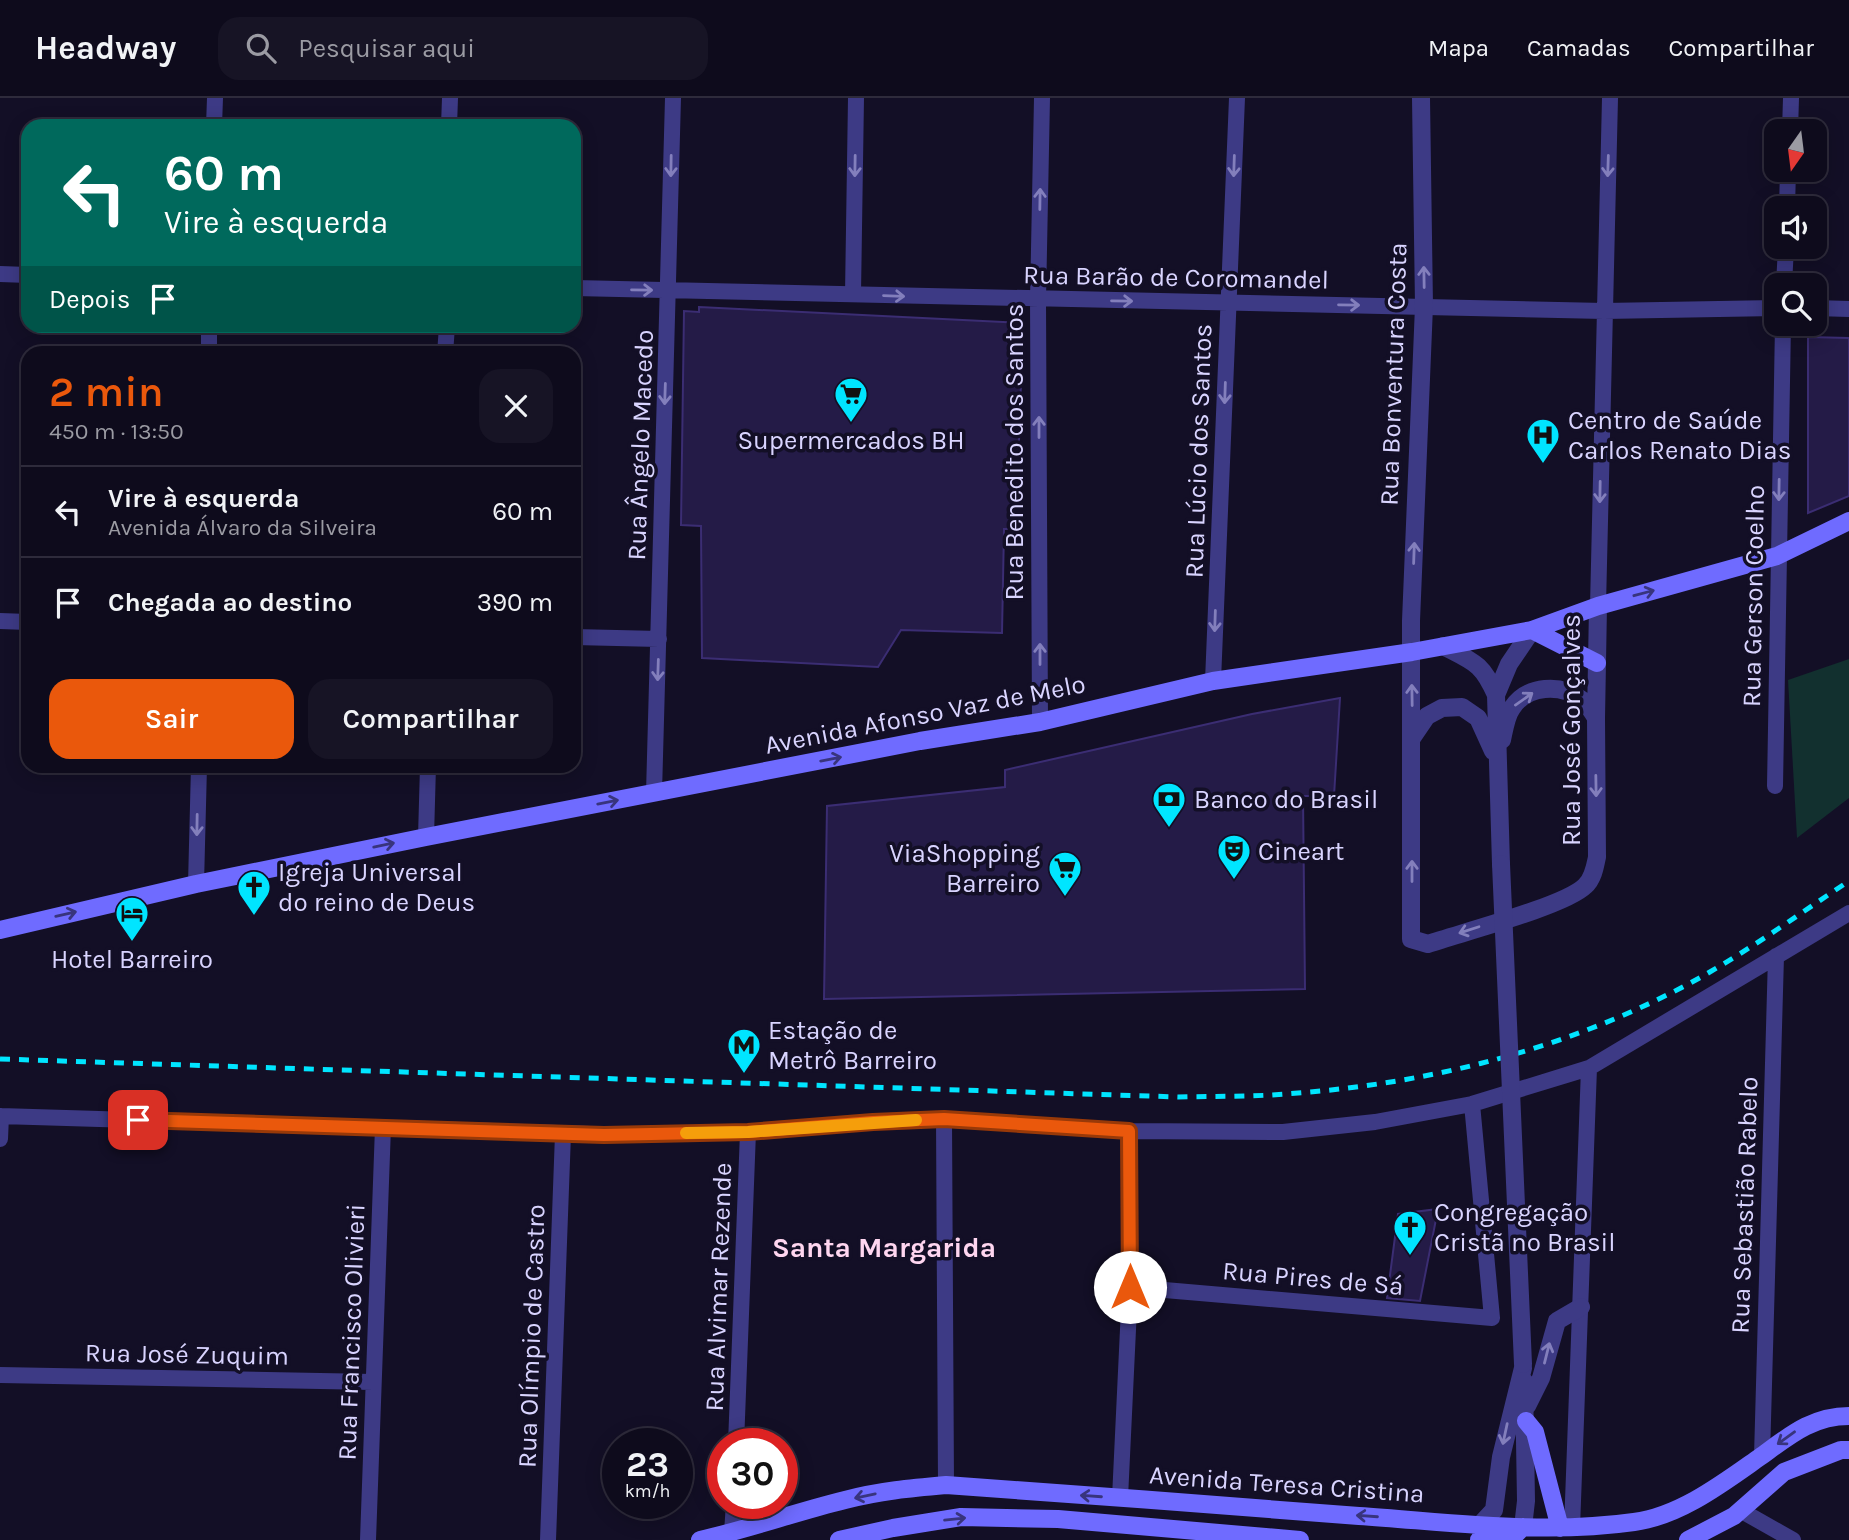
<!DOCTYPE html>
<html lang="pt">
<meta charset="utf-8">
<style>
:root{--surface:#0e0b1c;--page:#171425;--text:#f1f3f6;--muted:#9b9ba3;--line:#2e2b3b;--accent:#ea580c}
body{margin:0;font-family:Karla,sans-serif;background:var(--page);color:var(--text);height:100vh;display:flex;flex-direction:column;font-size:26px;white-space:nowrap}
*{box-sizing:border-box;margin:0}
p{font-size:23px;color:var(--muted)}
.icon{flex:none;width:38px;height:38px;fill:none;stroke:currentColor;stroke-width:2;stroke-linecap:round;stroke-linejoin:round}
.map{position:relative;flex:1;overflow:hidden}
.panel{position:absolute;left:21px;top:248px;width:560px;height:427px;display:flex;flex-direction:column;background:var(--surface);border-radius:21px;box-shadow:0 4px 18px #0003,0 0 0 2px var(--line)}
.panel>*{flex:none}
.banner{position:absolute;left:21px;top:21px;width:560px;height:214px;border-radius:21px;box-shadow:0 4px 18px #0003,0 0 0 2px var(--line);background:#00695c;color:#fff;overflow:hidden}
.needle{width:46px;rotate:194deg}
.controls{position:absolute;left:1764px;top:21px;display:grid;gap:14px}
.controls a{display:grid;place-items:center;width:63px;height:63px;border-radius:14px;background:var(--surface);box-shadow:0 4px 18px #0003,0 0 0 2px var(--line);font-size:35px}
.speed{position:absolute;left:602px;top:1330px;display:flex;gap:14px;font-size:35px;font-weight:700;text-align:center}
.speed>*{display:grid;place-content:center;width:91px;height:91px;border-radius:50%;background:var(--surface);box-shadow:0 4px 18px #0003,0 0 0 2px var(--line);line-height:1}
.speed small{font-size:18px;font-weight:400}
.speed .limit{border:10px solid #d22;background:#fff;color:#111}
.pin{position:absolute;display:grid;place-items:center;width:60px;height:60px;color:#fff;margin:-30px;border-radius:14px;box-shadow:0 4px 10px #0006}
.me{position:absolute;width:77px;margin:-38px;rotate:0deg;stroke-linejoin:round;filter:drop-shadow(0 0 5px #0008)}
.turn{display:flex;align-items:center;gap:24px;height:147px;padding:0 28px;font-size:32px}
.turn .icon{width:91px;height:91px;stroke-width:2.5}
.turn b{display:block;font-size:49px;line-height:60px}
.then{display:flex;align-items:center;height:66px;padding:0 28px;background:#0003;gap:14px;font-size:26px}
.round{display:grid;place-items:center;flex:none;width:74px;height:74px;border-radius:21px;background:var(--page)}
.summary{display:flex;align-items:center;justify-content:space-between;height:119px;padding:0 28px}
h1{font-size:42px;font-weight:600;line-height:52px;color:var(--accent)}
.button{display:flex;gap:14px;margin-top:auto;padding:14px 28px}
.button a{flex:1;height:80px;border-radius:21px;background:var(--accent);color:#fff;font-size:28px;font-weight:600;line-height:80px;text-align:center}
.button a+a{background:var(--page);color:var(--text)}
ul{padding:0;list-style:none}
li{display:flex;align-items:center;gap:21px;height:91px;padding:0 28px;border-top:2px solid var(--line)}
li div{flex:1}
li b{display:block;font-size:26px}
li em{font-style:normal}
header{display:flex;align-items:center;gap:42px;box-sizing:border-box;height:98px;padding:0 35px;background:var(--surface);border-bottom:2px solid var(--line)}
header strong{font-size:33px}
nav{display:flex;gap:38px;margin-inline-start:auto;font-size:24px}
.search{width:490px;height:63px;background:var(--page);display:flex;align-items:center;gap:18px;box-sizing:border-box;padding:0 24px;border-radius:21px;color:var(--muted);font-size:26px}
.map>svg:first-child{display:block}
.green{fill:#12302f}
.building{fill:#241b47;stroke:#3b2d73;stroke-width:2}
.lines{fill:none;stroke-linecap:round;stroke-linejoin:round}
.minor{stroke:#3d3a85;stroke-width:16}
.tertiary{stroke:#3d3a85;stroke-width:18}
.secondary{stroke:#6f6bff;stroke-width:18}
.rail{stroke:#00e5ff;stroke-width:5;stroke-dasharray:10 9;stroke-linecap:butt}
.tertiary-bridge{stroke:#3d3a85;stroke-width:18}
.oneway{stroke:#837fbc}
.oneway2{stroke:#38347d}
.route-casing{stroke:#983908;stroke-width:18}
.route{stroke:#ea580c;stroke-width:12}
.slow{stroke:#f59e0b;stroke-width:12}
.labels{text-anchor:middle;stroke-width:7;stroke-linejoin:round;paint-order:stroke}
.street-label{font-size:26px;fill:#d9d4ff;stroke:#130f26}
.poi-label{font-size:26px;fill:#d9d4ff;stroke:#130f26;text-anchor:start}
.neighbourhood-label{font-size:28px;font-weight:bold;fill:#ffd6f0;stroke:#130f26}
</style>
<header>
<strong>Headway</strong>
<div class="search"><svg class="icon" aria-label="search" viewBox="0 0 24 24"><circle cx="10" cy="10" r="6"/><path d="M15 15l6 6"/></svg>Pesquisar aqui</div>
<nav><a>Mapa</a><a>Camadas</a><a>Compartilhar</a></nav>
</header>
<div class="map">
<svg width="1849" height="1442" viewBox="0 0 1849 1442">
<rect width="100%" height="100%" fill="#130f26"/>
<path class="green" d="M1849,561v139l-52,40 -9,-158z"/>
<path class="building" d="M699,209l324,16 -7,206h-12l-2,104 -101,-3 -23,37 -176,-9 -1,-132 -20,-1 3,-214 15,1z
M1808,239l41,1v158l-41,17z
M1340,600l-6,98h-31l2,193 -481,10 3,-193 178,-19v-17l247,-56z
M1438,1111l-18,92 -33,-3 11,-84z"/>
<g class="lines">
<path class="minor" d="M214,28l1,-28
M449,28l1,-28
M1790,33l1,-33
M1787,110l1,-38
M0,176l28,1
M1784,187l2,-38
M574,190l1030,23 172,-3
M853,196l3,-196
M1815,210l34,1
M209,256v-28
M445,256l2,-28
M1598,508l12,-508
M0,523l28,1
M574,539l85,2
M1213,583l24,-583
M1040,624l-2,-422 4,-202
M1775,688l8,-462
M654,695l19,-695
M426,739l2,-71
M196,786l3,-118
M0,1018l624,19 124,-3 125,-10 71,-3 186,12 153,1 92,-10 97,-18 117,-36 260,-155
M944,1021l2,366
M0,1041l1,-23
M1130,1189l362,31 -20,-214
M0,1277l373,7
M736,1346l12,-312
M1762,1358l14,-500
M1120,1400l10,-211v-156
M1740,1412l53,30
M1572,1430l17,-460
M732,1435l2,-30
M368,1442l15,-413
M548,1442l15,-406"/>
<path class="tertiary" d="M1421,0l3,208 -13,315v318l17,5c32,-11 137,-38 157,-58 8,-7 10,-19 12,-29l-1,-139 2,-112
M1443,548c31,16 39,17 53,49l5,169
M1496,597l13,-31 23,-34
M1412,640l15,-22 15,-8 20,-1 16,11 15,33
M1502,642c2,-9 4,-24 10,-32 15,-23 49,-25 70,-8 6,4 10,12 14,18
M1527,1308l14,-28 16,-57 24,-14
M1480,1427l14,-15 7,-53 22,-89
M1523,1429l3,-26 -2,-120"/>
<path class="secondary" d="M1532,532l65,33
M0,832l196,-46 230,-47 494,-96 120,-19 173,-41 199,-29 120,-22 66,-24 179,-50 72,-35
M1526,1323l9,11 25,96
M700,1442c49,-11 96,-28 145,-40 34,-9 67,-12 101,-15 138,10 275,20 413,31 91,6 184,19 275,6 46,-6 89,-39 126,-65 29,-21 52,-41 89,-41
M839,1442l54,-12 68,-11 97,2 242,21
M1479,1442l32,-1 12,-12
M1688,1442l46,-24 50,-44 57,-22h8"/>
<path class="rail" d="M0,961l1178,38c36,-1 71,0 107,-3 133,-9 264,-40 384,-100 63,-31 121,-74 180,-113"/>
<path class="tertiary-bridge" d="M1501,766l22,500"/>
</g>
<defs><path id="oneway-shaft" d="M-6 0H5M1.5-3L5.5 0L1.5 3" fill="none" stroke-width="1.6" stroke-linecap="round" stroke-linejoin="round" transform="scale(1.75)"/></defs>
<g class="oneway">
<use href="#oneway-shaft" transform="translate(671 68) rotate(91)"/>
<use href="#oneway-shaft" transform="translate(855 68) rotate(91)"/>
<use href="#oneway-shaft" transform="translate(1234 68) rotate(92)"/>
<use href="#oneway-shaft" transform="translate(1608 68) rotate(92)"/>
<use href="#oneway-shaft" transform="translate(1040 101) rotate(-89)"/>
<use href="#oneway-shaft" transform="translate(1424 179) rotate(-91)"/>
<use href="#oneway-shaft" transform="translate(642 192) rotate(1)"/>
<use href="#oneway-shaft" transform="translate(894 198) rotate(2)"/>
<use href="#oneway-shaft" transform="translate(1122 203) rotate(1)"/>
<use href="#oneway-shaft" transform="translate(1349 207) rotate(1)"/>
<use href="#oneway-shaft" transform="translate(1225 295) rotate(92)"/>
<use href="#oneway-shaft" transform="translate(665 296) rotate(92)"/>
<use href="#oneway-shaft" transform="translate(1039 329) rotate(-90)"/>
<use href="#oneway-shaft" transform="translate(1779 392) rotate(91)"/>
<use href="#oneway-shaft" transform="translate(1600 394) rotate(91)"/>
<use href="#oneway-shaft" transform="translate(1414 455) rotate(-88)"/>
<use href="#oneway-shaft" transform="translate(1215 523) rotate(92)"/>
<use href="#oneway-shaft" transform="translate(1040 556) rotate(-90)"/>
<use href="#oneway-shaft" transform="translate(658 572) rotate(92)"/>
<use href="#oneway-shaft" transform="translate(1412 597) rotate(-91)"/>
<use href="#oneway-shaft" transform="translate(1524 601) rotate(-35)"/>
<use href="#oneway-shaft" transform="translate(1596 688) rotate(89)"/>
<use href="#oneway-shaft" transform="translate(197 727) rotate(91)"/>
<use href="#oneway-shaft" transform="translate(1412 773) rotate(-90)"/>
<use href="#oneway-shaft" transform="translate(1469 832) rotate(162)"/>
<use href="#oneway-shaft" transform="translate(1547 1255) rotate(-76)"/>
<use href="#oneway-shaft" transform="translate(1505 1336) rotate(102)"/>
</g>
<g class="oneway2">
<use href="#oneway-shaft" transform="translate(1644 495) rotate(-15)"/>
<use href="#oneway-shaft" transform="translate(831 661) rotate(-11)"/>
<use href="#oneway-shaft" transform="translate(608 704) rotate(-11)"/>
<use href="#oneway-shaft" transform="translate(384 747) rotate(-12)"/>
<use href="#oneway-shaft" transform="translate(66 816) rotate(-13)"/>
<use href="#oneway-shaft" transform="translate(1786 1340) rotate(144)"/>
<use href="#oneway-shaft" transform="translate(865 1398) rotate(168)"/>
<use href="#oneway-shaft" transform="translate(1091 1398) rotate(-176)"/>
<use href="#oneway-shaft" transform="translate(1367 1418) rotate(-176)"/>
<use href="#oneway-shaft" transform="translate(955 1421) rotate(-6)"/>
</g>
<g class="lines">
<defs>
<path id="route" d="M138,1022l466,15 144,-3 125,-10 71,-3 185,12 1,156"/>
</defs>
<use href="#route" class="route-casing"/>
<use href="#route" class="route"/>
<path class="slow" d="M686,1035l62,-1 168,-12"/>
</g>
<defs>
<symbol id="supermarket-pin" viewBox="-11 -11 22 30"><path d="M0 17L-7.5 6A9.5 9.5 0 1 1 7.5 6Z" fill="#00e5ff" stroke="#130f26"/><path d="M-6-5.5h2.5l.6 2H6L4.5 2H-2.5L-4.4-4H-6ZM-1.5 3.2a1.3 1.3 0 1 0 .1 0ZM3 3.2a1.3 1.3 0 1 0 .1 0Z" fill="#111"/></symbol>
<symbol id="hospital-pin" viewBox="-11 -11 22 30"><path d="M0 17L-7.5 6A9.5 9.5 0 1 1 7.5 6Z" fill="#00e5ff" stroke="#130f26"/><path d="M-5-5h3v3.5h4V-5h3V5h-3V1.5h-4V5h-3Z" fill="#111"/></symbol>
<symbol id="bank-pin" viewBox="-11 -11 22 30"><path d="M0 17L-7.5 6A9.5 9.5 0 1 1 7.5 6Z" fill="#00e5ff" stroke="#130f26"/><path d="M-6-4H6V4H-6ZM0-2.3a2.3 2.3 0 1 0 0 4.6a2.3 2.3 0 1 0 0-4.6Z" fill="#111"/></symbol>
<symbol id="theatre-pin" viewBox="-11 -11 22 30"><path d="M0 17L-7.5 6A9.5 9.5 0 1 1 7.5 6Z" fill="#00e5ff" stroke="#130f26"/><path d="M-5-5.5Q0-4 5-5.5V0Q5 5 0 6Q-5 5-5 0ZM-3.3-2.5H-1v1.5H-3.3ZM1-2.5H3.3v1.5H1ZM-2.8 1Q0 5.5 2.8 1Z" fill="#111"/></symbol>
<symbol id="church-pin" viewBox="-11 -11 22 30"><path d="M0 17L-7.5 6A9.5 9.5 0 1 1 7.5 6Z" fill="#00e5ff" stroke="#130f26"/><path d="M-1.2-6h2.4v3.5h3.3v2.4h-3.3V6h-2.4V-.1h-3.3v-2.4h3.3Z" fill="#111"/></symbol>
<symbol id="hotel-pin" viewBox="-11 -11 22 30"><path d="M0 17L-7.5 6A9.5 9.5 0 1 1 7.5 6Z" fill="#00e5ff" stroke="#130f26"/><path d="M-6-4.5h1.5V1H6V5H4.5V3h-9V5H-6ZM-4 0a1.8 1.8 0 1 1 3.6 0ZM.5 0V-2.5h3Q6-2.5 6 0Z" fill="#111"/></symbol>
<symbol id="metro-pin" viewBox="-11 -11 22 30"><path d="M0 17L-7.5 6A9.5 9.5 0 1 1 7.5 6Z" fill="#00e5ff" stroke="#130f26"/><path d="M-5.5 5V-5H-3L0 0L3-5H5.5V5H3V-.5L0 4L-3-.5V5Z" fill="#111"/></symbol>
</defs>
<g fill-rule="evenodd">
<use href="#supermarket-pin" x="832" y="277" width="38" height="52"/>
<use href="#hospital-pin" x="1524" y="318" width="38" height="52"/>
<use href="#bank-pin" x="1150" y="682" width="38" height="52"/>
<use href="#theatre-pin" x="1215" y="734" width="38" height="52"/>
<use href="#supermarket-pin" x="1046" y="751" width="38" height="52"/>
<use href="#church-pin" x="235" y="770" width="38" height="52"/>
<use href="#hotel-pin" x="113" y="796" width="38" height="52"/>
<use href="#metro-pin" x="725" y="928" width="38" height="52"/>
<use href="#church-pin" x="1391" y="1110" width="38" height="52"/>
</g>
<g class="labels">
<g class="street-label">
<text transform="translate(1176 179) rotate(1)" y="9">Rua Barão de Coromandel</text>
<text transform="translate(1393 276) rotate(-88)" y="9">Rua Bonventura Costa</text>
<text transform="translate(640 347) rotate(-88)" y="9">Rua Ângelo Macedo</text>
<text transform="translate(1198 353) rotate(-88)" y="9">Rua Lúcio dos Santos</text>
<text transform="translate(1014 354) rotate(-90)" y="9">Rua Benedito dos Santos</text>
<text transform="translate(1753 498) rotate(-89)" y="9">Rua Gerson Coelho</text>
<text transform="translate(925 616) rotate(-11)" y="9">Avenida Afonso Vaz de Melo</text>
<text transform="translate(1571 632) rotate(-90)" y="9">Rua José Gonçalves</text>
<text transform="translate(1744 1107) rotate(-88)" y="9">Rua Sebastião Rabelo</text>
<text transform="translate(1313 1180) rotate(5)" y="9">Rua Pires de Sá</text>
<text transform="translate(718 1189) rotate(-88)" y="9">Rua Alvimar Rezende</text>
<text transform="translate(351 1234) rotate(-88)" y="9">Rua Francisco Olivieri</text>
<text transform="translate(531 1238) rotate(-88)" y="9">Rua Olímpio de Castro</text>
<text transform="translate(187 1256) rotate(1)" y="9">Rua José Zuquim</text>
<text transform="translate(1287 1386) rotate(4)" y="9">Avenida Teresa Cristina</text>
</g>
<g class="poi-label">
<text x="1568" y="331">Centro de Saúde<tspan x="1568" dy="30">Carlos Renato Dias</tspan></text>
<text x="851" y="351" text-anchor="middle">Supermercados BH</text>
<text x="1194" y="710">Banco do Brasil</text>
<text x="1258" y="762">Cineart</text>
<text x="1040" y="764" text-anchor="end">ViaShopping<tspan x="1040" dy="30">Barreiro</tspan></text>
<text x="278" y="783">Igreja Universal<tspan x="278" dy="30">do reino de Deus</tspan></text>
<text x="132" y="870" text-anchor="middle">Hotel Barreiro</text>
<text x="768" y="941">Estação de<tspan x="768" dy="30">Metrô Barreiro</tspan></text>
<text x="1434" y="1123">Congregação<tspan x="1434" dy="30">Cristã no Brasil</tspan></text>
</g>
<g class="neighbourhood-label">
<text x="884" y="1159">Santa Margarida</text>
</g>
</g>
</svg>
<div class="controls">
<a><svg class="needle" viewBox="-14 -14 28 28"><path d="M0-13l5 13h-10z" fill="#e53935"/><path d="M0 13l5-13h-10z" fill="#9b9ba3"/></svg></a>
<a><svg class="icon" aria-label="sound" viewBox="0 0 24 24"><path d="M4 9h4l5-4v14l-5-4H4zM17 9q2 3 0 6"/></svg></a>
<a><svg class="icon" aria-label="search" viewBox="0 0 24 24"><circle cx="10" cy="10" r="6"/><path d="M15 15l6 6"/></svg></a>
</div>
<div class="speed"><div>23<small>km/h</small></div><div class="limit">30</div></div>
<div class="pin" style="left:138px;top:1022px;background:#d93025"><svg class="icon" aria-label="arrive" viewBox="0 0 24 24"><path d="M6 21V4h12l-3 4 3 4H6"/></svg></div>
<svg class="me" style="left:1130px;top:1189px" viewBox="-20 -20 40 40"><circle r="19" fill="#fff"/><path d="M0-13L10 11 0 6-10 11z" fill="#ea580c"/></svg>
<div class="banner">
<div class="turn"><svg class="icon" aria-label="left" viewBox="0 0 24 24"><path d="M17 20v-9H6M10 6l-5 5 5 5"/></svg><div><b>60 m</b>Vire à esquerda</div></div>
<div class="then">Depois<svg class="icon" aria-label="arrive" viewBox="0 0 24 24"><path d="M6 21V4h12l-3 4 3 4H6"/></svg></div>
</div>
<section class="panel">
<div class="summary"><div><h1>2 min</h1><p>450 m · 13:50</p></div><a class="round"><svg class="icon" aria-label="close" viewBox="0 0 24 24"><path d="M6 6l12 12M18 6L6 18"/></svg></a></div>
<ul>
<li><svg class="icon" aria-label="left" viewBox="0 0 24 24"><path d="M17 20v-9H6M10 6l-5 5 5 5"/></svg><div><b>Vire à esquerda</b><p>Avenida Álvaro da Silveira</p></div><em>60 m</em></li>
<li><svg class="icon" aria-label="arrive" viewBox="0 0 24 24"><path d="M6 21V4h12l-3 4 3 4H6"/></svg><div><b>Chegada ao destino</b></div><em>390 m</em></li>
</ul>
<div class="button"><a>Sair</a><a>Compartilhar</a></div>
</section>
</div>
